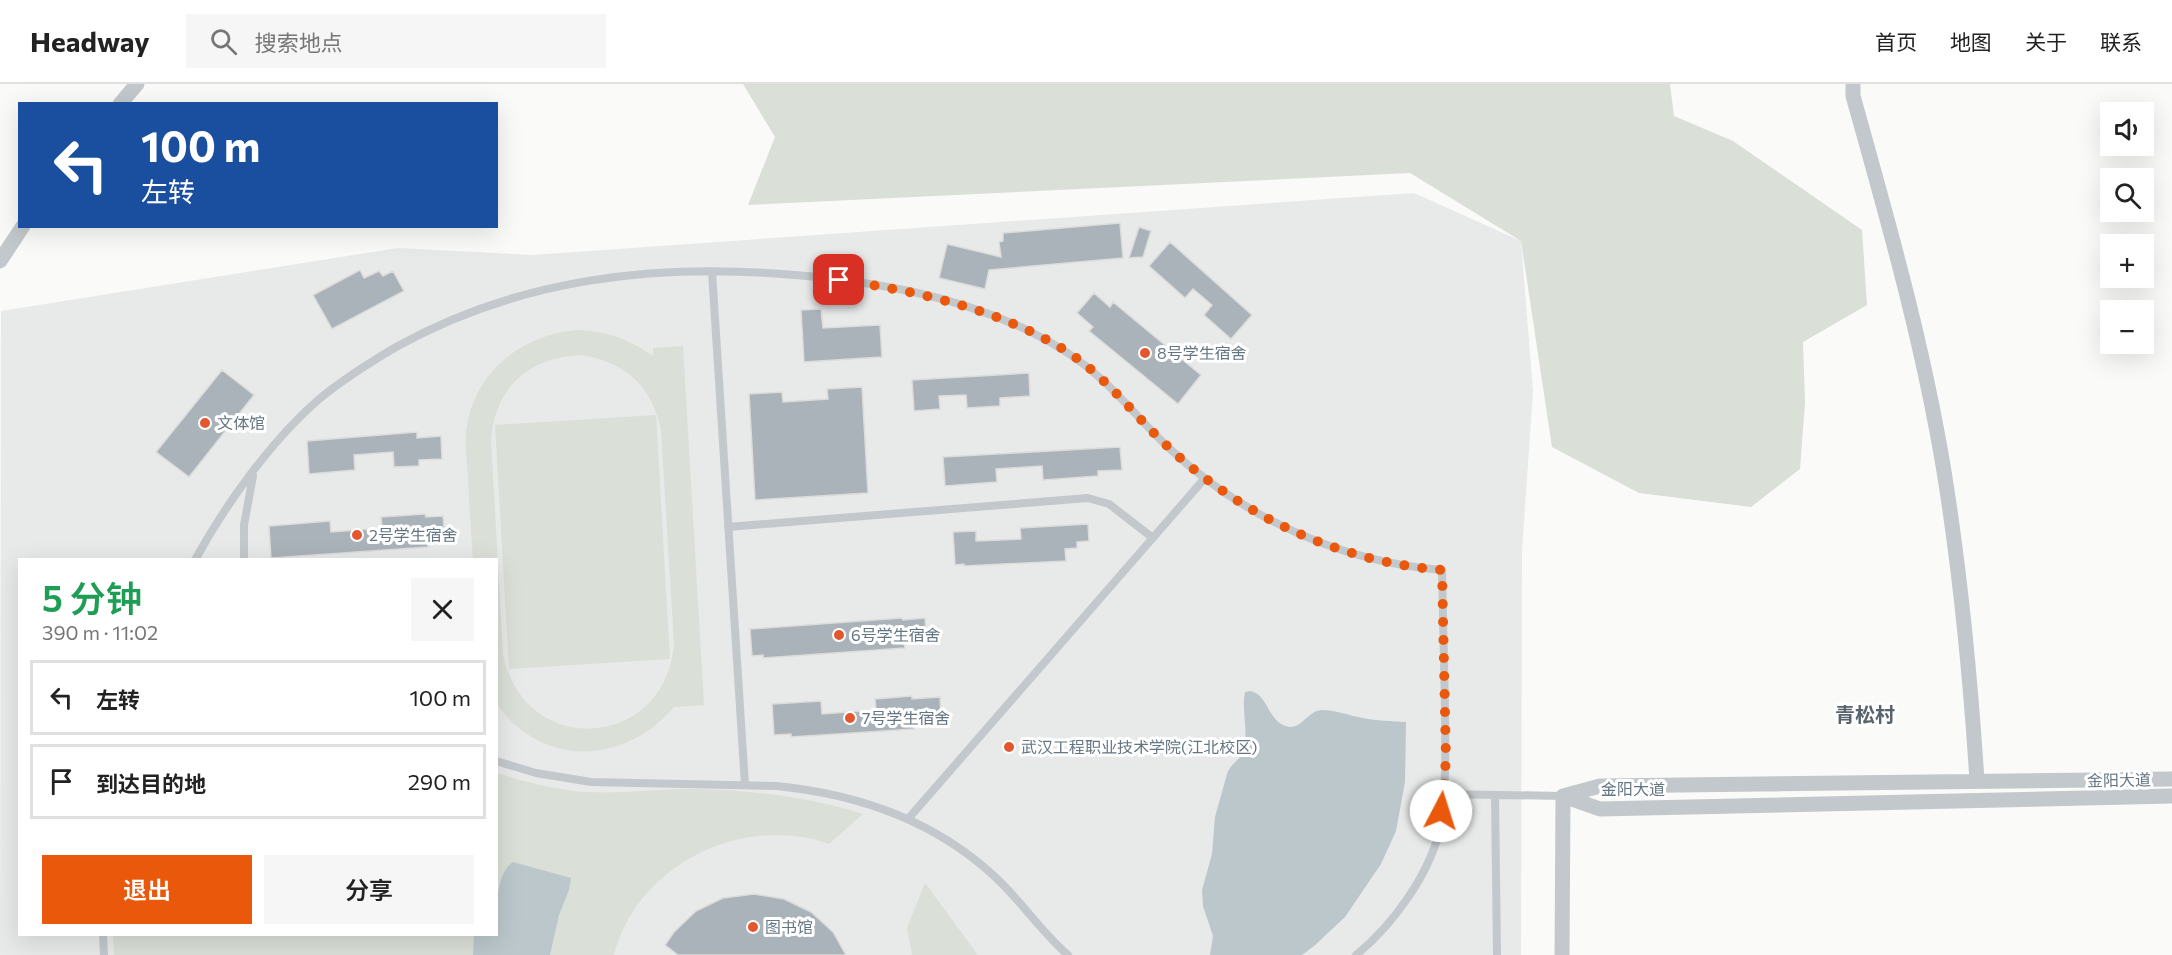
<!DOCTYPE html>
<html lang="zh">
<meta charset="utf-8">
<style>
:root{--surface:#fff;--page:#f6f6f6;--text:#222;--muted:#767676;--line:#e0e0e0;--accent:#ea580c}
body{margin:0;font-family:Commissioner,"Noto Sans SC",sans-serif;background:var(--page);color:var(--text);height:100vh;display:flex;flex-direction:column;font-size:22px;white-space:nowrap}
*{box-sizing:border-box;margin:0}
p{font-size:20px;color:var(--muted)}
.icon{flex:none;width:33px;height:33px;fill:none;stroke:currentColor;stroke-width:2;stroke-linecap:round;stroke-linejoin:round}
.map{position:relative;flex:1;overflow:hidden}
.panel{position:absolute;left:18px;top:474px;width:480px;height:378px;display:flex;flex-direction:column;background:var(--surface);border-radius:0px;box-shadow:0 6px 24px #0002}
.panel>*{flex:none}
.hud{position:absolute;left:18px;top:18px;width:480px;height:126px;border-radius:0px;box-shadow:0 6px 24px #0002;background:#1a4fa0;color:#fff;overflow:hidden}
.fabs{position:absolute;left:2100px;top:18px;display:grid;gap:12px}
.fabs a{display:grid;place-items:center;width:54px;height:54px;border-radius:0px;background:var(--surface);box-shadow:0 6px 24px #0002;font-size:30px}
.pin{position:absolute;display:grid;place-items:center;width:51px;height:51px;color:#fff;margin:-26px;border-radius:12px;box-shadow:0 3px 9px #0006}
.me{position:absolute;width:66px;margin:-33px;rotate:5deg;stroke-linejoin:round;filter:drop-shadow(0 0 4px #0008)}
.turn{display:flex;align-items:center;gap:21px;height:126px;padding:0 24px;font-size:27px}
.turn .icon{width:78px;height:78px;stroke-width:2.5}
.turn b{display:block;font-size:42px;line-height:51px}
.round{display:grid;place-items:center;flex:none;width:63px;height:63px;border-radius:0px;background:var(--page)}
.head{display:flex;align-items:center;justify-content:space-between;height:102px;padding:0 24px}
h1{font-size:36px;font-weight:600;line-height:45px;color:#1e9e55}
.cta{display:flex;gap:12px;margin-top:auto;padding:12px 24px}
.cta a{flex:1;height:69px;border-radius:0px;background:var(--accent);color:#fff;font-size:24px;font-weight:600;line-height:69px;text-align:center}
.cta a+a{background:var(--page);color:var(--text)}
ul{padding:0;list-style:none}
li{display:flex;align-items:center;gap:18px;height:75px;margin:0 12px 9px;padding:0 12px;border:3px solid var(--line);border-radius:0px}
li div{flex:1}
li b{display:block;font-size:22px}
li em{font-style:normal}
header{display:flex;align-items:center;gap:36px;box-sizing:border-box;height:84px;padding:0 30px;background:var(--surface);border-bottom:2px solid var(--line)}
header strong{font-size:28px}
nav{display:flex;gap:33px;margin-inline-start:auto;font-size:21px}
.search{width:420px;height:54px;background:var(--page);display:flex;align-items:center;gap:15px;box-sizing:border-box;padding:0 21px;border-radius:0px;color:var(--muted);font-size:22px}
.map>svg:first-child{display:block}
.built{fill:#e8e9e9;fill-rule:evenodd}
.green{fill:#dadfd7;fill-rule:evenodd}
.water{fill:#bbc7cb}
.building{fill:#aab3b9;stroke:#dcdcda;stroke-width:1.5}
.lines{fill:none;stroke-linecap:round;stroke-linejoin:round}
.service{stroke:#c3c8cc;stroke-width:8}
.minor{stroke:#c3c8cc;stroke-width:15}
.route{stroke:#ea580c;stroke-width:10;stroke-dasharray:0 18}
.poi-dot{fill:#e4572e;stroke:#fff;stroke-width:2}
.labels{text-anchor:middle;stroke-width:6;stroke-linejoin:round;paint-order:stroke}
.poi-label{font-size:16px;fill:#657683;stroke:#fff;text-anchor:start}
.street-label{font-size:16px;fill:#657683;stroke:#fff}
.quarter-label{font-size:20px;font-weight:bold;fill:#57646e;stroke:#fff}
</style>
<header>
<strong>Headway</strong>
<div class="search"><svg class="icon" aria-label="search" viewBox="0 0 24 24"><circle cx="10" cy="10" r="6"/><path d="M15 15l6 6"/></svg>搜索地点</div>
<nav><a>首页</a><a>地图</a><a>关于</a><a>联系</a></nav>
</header>
<div class="map">
<svg width="2172" height="871" viewBox="0 0 2172 871">
<rect width="100%" height="100%" fill="#fafaf8"/>
<path class="built" d="M1414,109l107,48 12,150 -11,160 -1,404h-1521l1,-644 397,-63 134,7zM20,476h476v374h-476z"/>
<path class="green" d="M743,0h927l4,32 59,25 129,89 5,75 -64,37 2,61 -5,66 -49,38 -112,-14 -87,-46 -31,-206 -111,-68 -662,32 27,-68z
M576,246c30,1 53,9 77,26v-8l30,-2 21,359 -30,2c-50,58 -130,61 -177,-2l-1,-145 -23,-1c-2,-27 -4,-55 -5,-83 -1,-16 -4,-34 -1,-50 9,-56 56,-91 109,-96zM582,271c44,8 70,31 79,75l13,214c-9,107 -150,115 -171,10l-12,-214c4,-53 38,-83 91,-85z
M656,331l14,244 -161,10 -14,-244z
M497,689c28,9 59,17 89,19 35,2 70,-3 105,-3 59,1 116,7 172,25l-34,30c-9,-3 -18,-6 -27,-7 -81,-13 -167,37 -188,118h-500l-1,-20 383,-1z
M925,799l53,72h-66l-5,-27z"/>
<path class="water" d="M1250,607c19,3 18,34 40,36 12,1 19,-17 32,-17 14,0 28,6 41,8 14,3 29,3 43,4l-1,60 -9,49 -15,33 -36,53 -31,29 -12,9h-92l3,-19 -10,-30 -1,-16 10,-36 3,-37 12,-43c3,-10 13,-14 17,-23 4,-13 -1,-39 0,-53l1,-6z
M513,778l58,16 -2,12 -10,25 -9,40h-77l1,-20 22,-1c0,-19 -1,-61 17,-72z"/>
<path class="building" d="M1120,139l3,35 -134,12 -4,19 -46,-11 8,-34 54,13 -2,-15 4,-1v-8z
M1139,143l12,4 -8,26 -14,1z
M1170,158l82,73 -21,24 -27,-24 8,-10 -19,-16 -8,9 -36,-32z
M360,186l4,8 15,-7 4,5 10,-5 11,20 -72,38 -19,-34z
M1094,209l16,14 3,-5 88,73 -23,29 -89,-73 4,-4 -16,-14z
M821,225l2,19 57,-3 2,32 -78,5 -3,-52z
M222,286l32,25 -65,82 -33,-25z
M1029,289l1,23 -30,2v8l-33,2 -1,-13 -27,1 1,13 -26,2 -2,-31z
M862,303l6,106 -113,7 -6,-106 33,-2 1,10 45,-3 -1,-10z
M417,348v6l24,-2 1,23 -23,1v6l-25,1 -1,-15 -39,3 1,15 -46,4 -2,-33z
M1120,363l2,23 -24,1v5l-55,4 -1,-14 -46,3 1,13 -52,4 -2,-29z
M425,430l1,3 17,-1 2,22h-9v5l-8,1v3l-157,11 -2,-32 61,-5 1,11 51,-4 -1,-11z
M1088,440l1,17 -12,1v6l-12,1 1,12 -102,5v-2l-9,1 -2,-33 23,-1v10l45,-2 -1,-11z
M902,534l1,2 22,-2 2,24 -23,1 1,5 -142,10v-3l-11,1 -2,-27z
M912,612v3l28,-2 1,20 -27,2v10l-123,8v-3l-17,1 -2,-31 49,-3 1,13 54,-4 -1,-11z
M754,810l30,5 27,13 22,20 13,23h-168l-13,-10 9,-13 22,-21 27,-13z"/>
<g class="lines">
<path class="service" d="M712,188l33,513
M728,443l360,-29 21,6 44,34
M195,476c30,-55 76,-119 123,-160 24,-20 51,-37 78,-53 124,-69 260,-84 399,-72 81,7 164,21 238,58 24,12 46,26 66,44 25,22 46,49 71,72 74,69 171,113 272,121 1,46 2,91 3,137 0,39 2,81 -5,120 -9,46 -48,99 -84,128
M244,476v-35l9,-49
M496,677l40,12 55,9 186,4c79,8 156,34 216,89 27,24 47,56 75,80
M1443,710l120,2
M1495,711l2,160
M908,735l297,-341
M103,850l1,21"/>
<path class="minor" d="M1853,0v12c37,132 75,265 95,401 14,94 23,189 29,284
M120,20l17,-20
M0,177l23,-35
M1563,712l37,13 572,-13
M1563,712l37,-10 572,-7
M1562,871l1,-159"/>
</g>
<g class="lines">
<path class="route" d="M839,196c77,11 156,28 224,69 41,25 69,64 103,96 75,71 173,117 276,125l4,190 -5,51"/>
</g>
<g class="poi-dot">
<circle cx="1145" cy="269" r="6"/>
<circle cx="205" cy="339" r="6"/>
<circle cx="357" cy="451" r="6"/>
<circle cx="839" cy="551" r="6"/>
<circle cx="850" cy="634" r="6"/>
<circle cx="1009" cy="663" r="6"/>
<circle cx="753" cy="843" r="6"/>
</g>
<g class="labels">
<g class="poi-label">
<text x="1157" y="275">8号学生宿舍</text>
<text x="217" y="345">文体馆</text>
<text x="369" y="457">2号学生宿舍</text>
<text x="851" y="557">6号学生宿舍</text>
<text x="862" y="640">7号学生宿舍</text>
<text x="1021" y="669">武汉工程职业技术学院(江北校区)</text>
<text x="765" y="849">图书馆</text>
</g>
<g class="street-label">
<text transform="translate(2119 696) rotate(-1)" y="6">金阳大道</text>
<text x="1633" y="711">金阳大道</text>
</g>
<g class="quarter-label">
<text x="1865" y="638">青松村</text>
</g>
</g>
</svg>
<div class="fabs">
<a><svg class="icon" aria-label="sound" viewBox="0 0 24 24"><path d="M4 9h4l5-4v14l-5-4H4zM17 9q2 3 0 6"/></svg></a>
<a><svg class="icon" aria-label="search" viewBox="0 0 24 24"><circle cx="10" cy="10" r="6"/><path d="M15 15l6 6"/></svg></a>
<a>+</a>
<a>−</a>
</div>
<div class="pin" style="left:839px;top:196px;background:#d93025"><svg class="icon" aria-label="arrive" viewBox="0 0 24 24"><path d="M6 21V4h12l-3 4 3 4H6"/></svg></div>
<svg class="me" style="left:1441px;top:727px" viewBox="-20 -20 40 40"><circle r="19" fill="#fff"/><path d="M0-13L10 11 0 6-10 11z" fill="#ea580c"/></svg>
<div class="hud">
<div class="turn"><svg class="icon" aria-label="left" viewBox="0 0 24 24"><path d="M17 20v-9H6M10 6l-5 5 5 5"/></svg><div><b>100 m</b>左转</div></div>
</div>
<section class="panel">
<div class="head"><div><h1>5 分钟</h1><p>390 m · 11:02</p></div><a class="round"><svg class="icon" aria-label="close" viewBox="0 0 24 24"><path d="M6 6l12 12M18 6L6 18"/></svg></a></div>
<ul>
<li><svg class="icon" aria-label="left" viewBox="0 0 24 24"><path d="M17 20v-9H6M10 6l-5 5 5 5"/></svg><div><b>左转</b></div><em>100 m</em></li>
<li><svg class="icon" aria-label="arrive" viewBox="0 0 24 24"><path d="M6 21V4h12l-3 4 3 4H6"/></svg><div><b>到达目的地</b></div><em>290 m</em></li>
</ul>
<div class="cta"><a>退出</a><a>分享</a></div>
</section>
</div>
